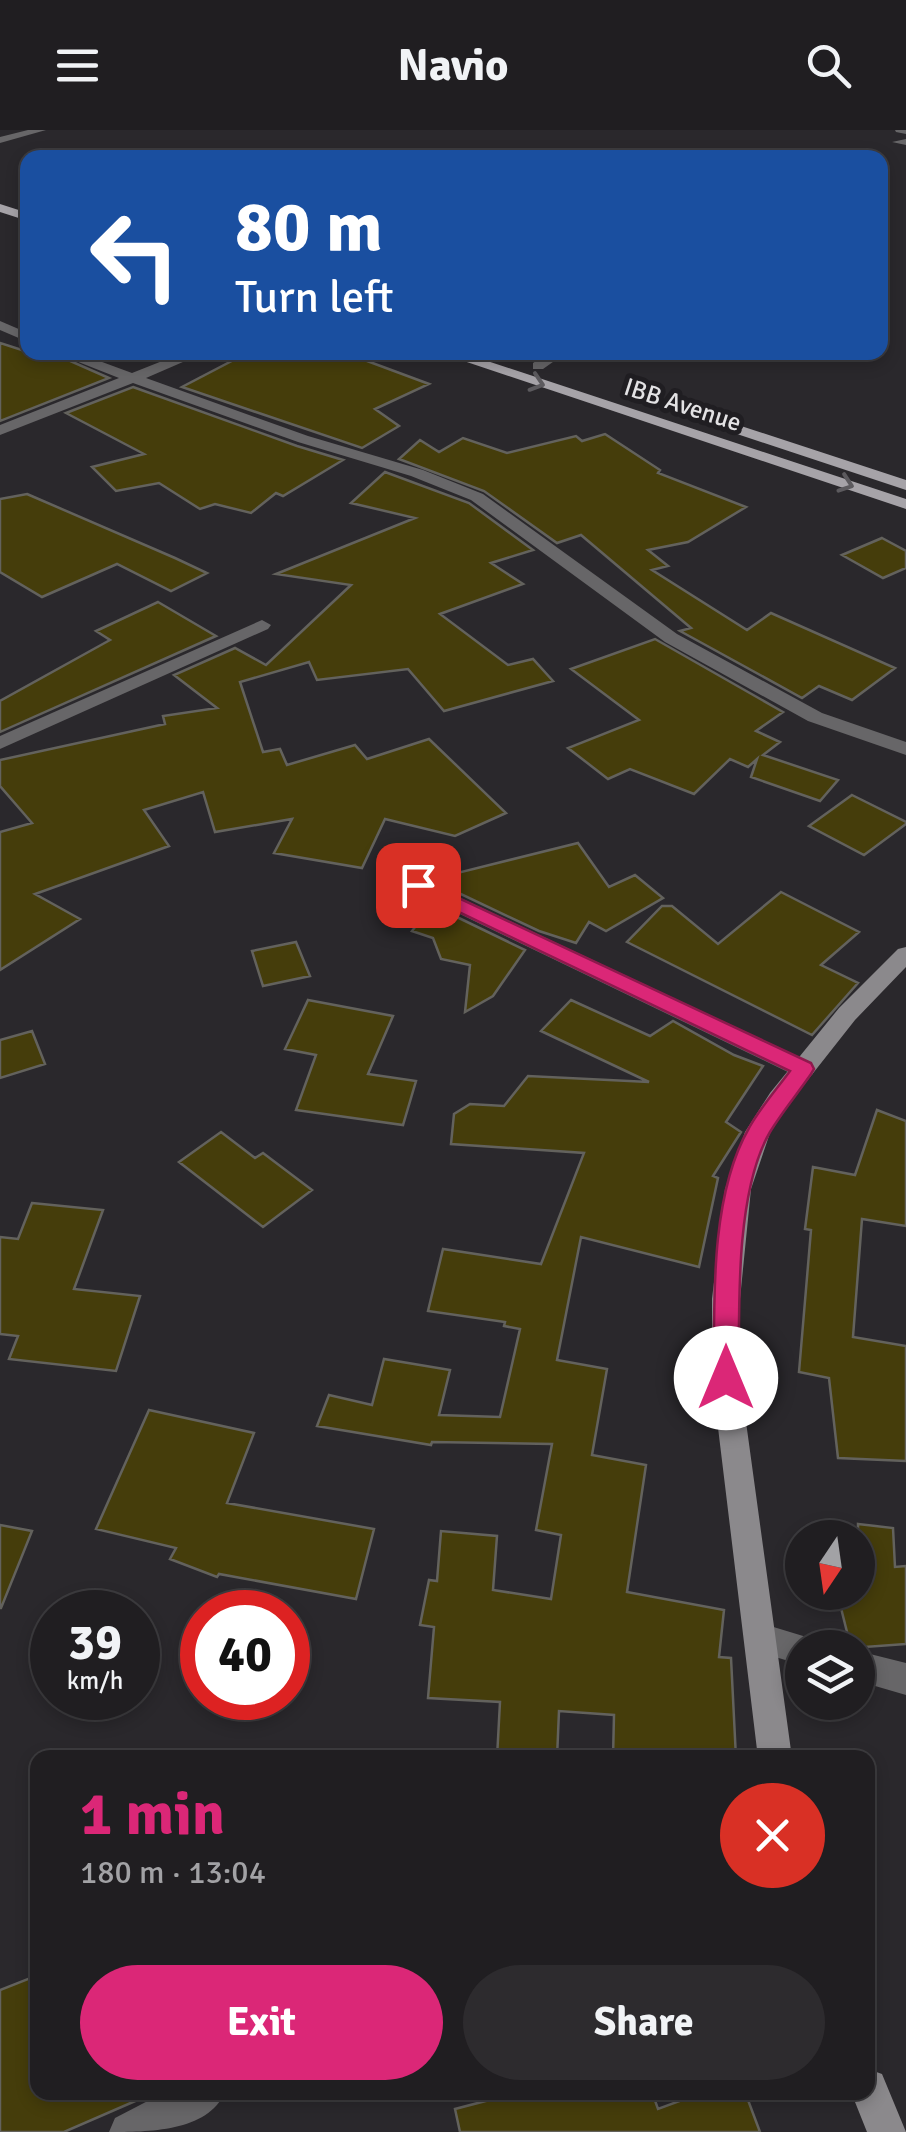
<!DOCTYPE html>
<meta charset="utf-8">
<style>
:root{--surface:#201e21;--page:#2d2b2e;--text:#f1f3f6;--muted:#a2a2a5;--line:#3d3c3f;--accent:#db2777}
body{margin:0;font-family:Signika,sans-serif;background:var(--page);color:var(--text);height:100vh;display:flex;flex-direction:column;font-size:38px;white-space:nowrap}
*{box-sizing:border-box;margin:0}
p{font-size:32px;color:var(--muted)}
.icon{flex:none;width:55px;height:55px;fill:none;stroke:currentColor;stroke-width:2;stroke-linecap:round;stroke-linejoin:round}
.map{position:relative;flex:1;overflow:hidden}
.details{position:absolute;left:30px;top:1620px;width:845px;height:350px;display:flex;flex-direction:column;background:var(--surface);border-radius:20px;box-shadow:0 5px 15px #0003,0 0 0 2px var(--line)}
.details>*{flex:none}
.banner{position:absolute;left:20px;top:20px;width:868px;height:210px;border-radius:20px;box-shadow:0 5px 15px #0003,0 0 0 2px var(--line);background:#1a4fa0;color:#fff;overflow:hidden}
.needle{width:65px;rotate:193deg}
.fabs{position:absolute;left:785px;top:1390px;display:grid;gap:20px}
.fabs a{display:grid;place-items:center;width:90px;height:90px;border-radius:50%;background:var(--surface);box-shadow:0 5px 15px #0003,0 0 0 2px var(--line);font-size:50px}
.speed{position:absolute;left:30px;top:1460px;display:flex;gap:20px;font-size:50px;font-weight:700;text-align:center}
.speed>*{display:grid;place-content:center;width:130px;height:130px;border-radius:50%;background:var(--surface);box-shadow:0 5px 15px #0003,0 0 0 2px var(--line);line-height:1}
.speed small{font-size:25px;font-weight:400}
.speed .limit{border:15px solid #d22;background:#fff;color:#111}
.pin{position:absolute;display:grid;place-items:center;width:85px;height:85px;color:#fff;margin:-42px;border-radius:20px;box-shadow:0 5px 15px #0006}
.me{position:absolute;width:110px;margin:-55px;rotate:0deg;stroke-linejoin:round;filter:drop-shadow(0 0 8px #0008)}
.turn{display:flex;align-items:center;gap:35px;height:210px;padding:0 50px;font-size:45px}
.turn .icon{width:130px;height:130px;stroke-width:2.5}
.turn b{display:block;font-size:70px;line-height:85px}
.round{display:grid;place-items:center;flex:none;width:105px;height:105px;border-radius:52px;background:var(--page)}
.headline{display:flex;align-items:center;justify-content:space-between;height:170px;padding:0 50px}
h1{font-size:60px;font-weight:700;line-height:75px;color:var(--accent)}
.button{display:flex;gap:20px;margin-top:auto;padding:20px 50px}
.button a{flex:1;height:115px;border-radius:60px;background:var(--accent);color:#fff;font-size:40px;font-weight:700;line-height:115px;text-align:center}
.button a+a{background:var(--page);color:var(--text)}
header{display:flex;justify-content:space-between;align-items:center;height:130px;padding:0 50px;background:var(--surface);font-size:45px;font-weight:700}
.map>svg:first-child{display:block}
.building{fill:#453d0b;stroke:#63625d;stroke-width:2.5}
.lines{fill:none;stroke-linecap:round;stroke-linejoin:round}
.lane{fill:#676668;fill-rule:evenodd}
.street{fill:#676668;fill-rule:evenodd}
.secondary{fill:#8b898c;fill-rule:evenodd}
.primary{fill:#a6a3a8;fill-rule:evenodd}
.oneway{stroke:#5c5a5e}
.route{fill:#db2777;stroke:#8e194d;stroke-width:2.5}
.labels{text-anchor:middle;stroke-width:10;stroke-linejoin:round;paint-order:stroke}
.far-street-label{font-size:25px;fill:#e3e2e4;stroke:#201e22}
</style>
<header><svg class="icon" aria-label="menu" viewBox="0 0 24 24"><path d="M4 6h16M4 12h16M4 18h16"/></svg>Navio<svg class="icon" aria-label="search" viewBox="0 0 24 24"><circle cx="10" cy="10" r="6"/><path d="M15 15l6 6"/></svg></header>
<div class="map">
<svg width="906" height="2002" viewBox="0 0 906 2002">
<rect width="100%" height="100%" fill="#2a282c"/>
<path class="building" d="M0,213l28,9h22l59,26 -109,43z
M249,222h94l86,32 -54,25 24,17 -37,22 -180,-61z
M133,257l164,59 46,14 -60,36 -7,-3 -25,20 -36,-9 -15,5 -41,-26 -43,8 -24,-24 52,-13 -78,-41z
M605,304l55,36 -2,3 88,34 -58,35 -40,8 20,16 -16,4 95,60 24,-17 124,55 -43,32 -33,-14 -17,12 -122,-67 11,-3 -110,-93 -24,8 -73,-52 -85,-32 21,-19 19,12 24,-14 44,15 69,-17 6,5z
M385,342l84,31 64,47 -42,13 32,21 -83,30 68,51 25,-6 20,22 -109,30 -36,-42 -91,11 -8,-18 -69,20 23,70 17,-3 7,16 68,-20 12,14 62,-20 77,74 -51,23 -70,-17 -23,49 -88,-15 18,-34 -77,13 -12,-40 -59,18 25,36 -134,48 45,25 -80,51v-138l32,-9 -32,-37v-26l165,-36 -2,-8 54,-8 -43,-33 61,-27 31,17 85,-80 -75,-11 139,-56 -64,-15z
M27,364l148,64 32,15 -36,18 -54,-27 -75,33 -42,-25v-73z
M882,408l24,13v17l-23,10 -41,-23z
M158,472l58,34 -216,96v-31l110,-61 -14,-9z
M655,509l128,73 -27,19 24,11 -17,13 75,25 -18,21 -69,-24 6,-18 -9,8 -18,-8 -36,35 -64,-25 -22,10 -40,-31 71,-28 -68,-51z
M852,665l54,27v2l-42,31 -55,-29z
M578,713l31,44 26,-12 28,23 -57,33 -17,-9 -13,21 -37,-12 -93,-44 11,-14z
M781,762l78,40 -38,33 37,18 -46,52 -185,-93 35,-36h10l46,38z
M432,775l93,45 -32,46 -28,16 5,-47 -29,-6 -8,-21 -21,-7z
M296,812l14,34 -47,10 -11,-35z
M308,870l85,16 -25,58 48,7 -13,44 -107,-15 20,-55 -31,-6z
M571,870l79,36 23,-15 61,34 29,11 -37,56 15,10 -28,44 5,2 -19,89 -118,-30 -24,123 50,9 -15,86 54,10 -19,127 97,18 -5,47 12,1 5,100h-123l1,-43 -55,-4 -2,47h-60l3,-56 -72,-4 6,-71 -14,-2 9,-45 8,1 4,-50 56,5 -4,54 58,9 10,-64 -25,-5 16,-86 -120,-2 -1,3 -114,-19 12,-31 43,10 12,-46 66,11 -11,45 61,2 20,-88 -16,-3 1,-4 -77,-11 15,-62 98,15 43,-111 -133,-9 3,-30 16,-10 34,2 24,-30 121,6 -108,-51z
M32,901l13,33 -45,14v-38z
M877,980l29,11v105l-44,-7 -9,118 53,9v115l-68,-3 -9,-80 -30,-6 12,-142 -6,-1 8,-62 42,8z
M221,1002l34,26 8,-5 49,37 -49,37 -84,-65z
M32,1073l71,7 -29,79 66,7 -24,75 -107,-12 9,-23 -18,-2v-97l18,2z
M149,1280l105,23 -27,70 147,26 -18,70 -137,-25 -2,3 -47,-18 6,-11 -80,-19z
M858,1394l35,4 2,39 11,-1v78l-55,4 -14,-56h21z
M0,1395l32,6 -31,77h-1z
M38,1845v117h118l-92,40h-64v-142z
M520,1962h132l6,17 46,-17h41l15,40h-300l-5,-23z"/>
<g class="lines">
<path class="lane" d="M906,9v6l-14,-3z"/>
<path class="street" d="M28,0h18l-46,13v-6z
M895,0h11v4l-10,-2z
M458,18l4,5 -24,5 1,-2z
M0,191l28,12v9l-28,-12z
M53,222h22l57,21 53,-21h21l-60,26 162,58 115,34 60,24 194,140 145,79 84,29v13l-98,-34 -143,-79 -194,-142 -60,-24 -113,-34 -165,-59 -133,52v-10l119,-47z
M550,222h17l-24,17h-10v-6z
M262,490l9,5 -3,4 -268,120v-13z
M418,748l394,185 3,6 -3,6h-18l-384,-185 -3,-5 3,-5z
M760,1493l53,16 4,9h-15v17l-53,-16 -5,-11 5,-11z
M858,1521l48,12v32l-48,-14z
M165,1962h60c-17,40 -78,40 -116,40l6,-14z"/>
<path class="secondary" d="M906,817v20l-51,53 -67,85 -18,28 -19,56 -11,110v79l52,380h-34l-46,-380v-79l13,-110 20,-57 25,-39 69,-85 59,-59z
M868,1939l14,5 24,58h-39l-16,-40h17z"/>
<path class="primary" d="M0,74l28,9v8l-28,-9z
M437,222h23l446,147v10z
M725,294h10l171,56v10l-181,-60z"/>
</g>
<defs><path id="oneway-chevron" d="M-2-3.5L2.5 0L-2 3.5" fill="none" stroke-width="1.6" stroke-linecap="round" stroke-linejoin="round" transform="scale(2.5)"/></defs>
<g class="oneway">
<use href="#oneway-chevron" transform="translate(537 253) rotate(18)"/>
<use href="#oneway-chevron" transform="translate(846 354) rotate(19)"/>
</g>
<path class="route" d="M418,749l393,184 3,6 -3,5c-13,19 -29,38 -41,58 -35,60 -31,177 -31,246l-3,7 -10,4 -9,-4 -3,-7c0,-76 -4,-183 35,-250 11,-20 27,-38 41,-57l-379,-182v-9z"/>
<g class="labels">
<g class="far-street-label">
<text transform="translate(683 274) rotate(18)" y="9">IBB Avenue</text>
</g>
</g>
</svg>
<div class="fabs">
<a><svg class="needle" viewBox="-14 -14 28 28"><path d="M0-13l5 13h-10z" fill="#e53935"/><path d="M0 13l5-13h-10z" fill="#a2a2a5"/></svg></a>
<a><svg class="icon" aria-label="layers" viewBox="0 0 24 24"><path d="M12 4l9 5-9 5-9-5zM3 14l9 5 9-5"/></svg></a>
</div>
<div class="speed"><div>39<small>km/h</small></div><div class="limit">40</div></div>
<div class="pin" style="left:418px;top:755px;background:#d93025"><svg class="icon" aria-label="arrive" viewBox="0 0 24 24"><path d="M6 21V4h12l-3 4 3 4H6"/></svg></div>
<svg class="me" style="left:726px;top:1248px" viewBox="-20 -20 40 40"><circle r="19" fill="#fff"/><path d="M0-13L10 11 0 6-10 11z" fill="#db2777"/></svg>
<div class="banner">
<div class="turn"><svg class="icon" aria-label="left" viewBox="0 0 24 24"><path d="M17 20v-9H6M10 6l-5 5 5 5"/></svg><div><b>80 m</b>Turn left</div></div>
</div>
<section class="details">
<div class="headline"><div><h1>1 min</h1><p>180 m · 13:04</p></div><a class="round" style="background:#d93025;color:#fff"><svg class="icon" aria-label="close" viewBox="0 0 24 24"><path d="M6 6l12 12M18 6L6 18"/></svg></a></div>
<div class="button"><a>Exit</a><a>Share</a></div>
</section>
</div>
